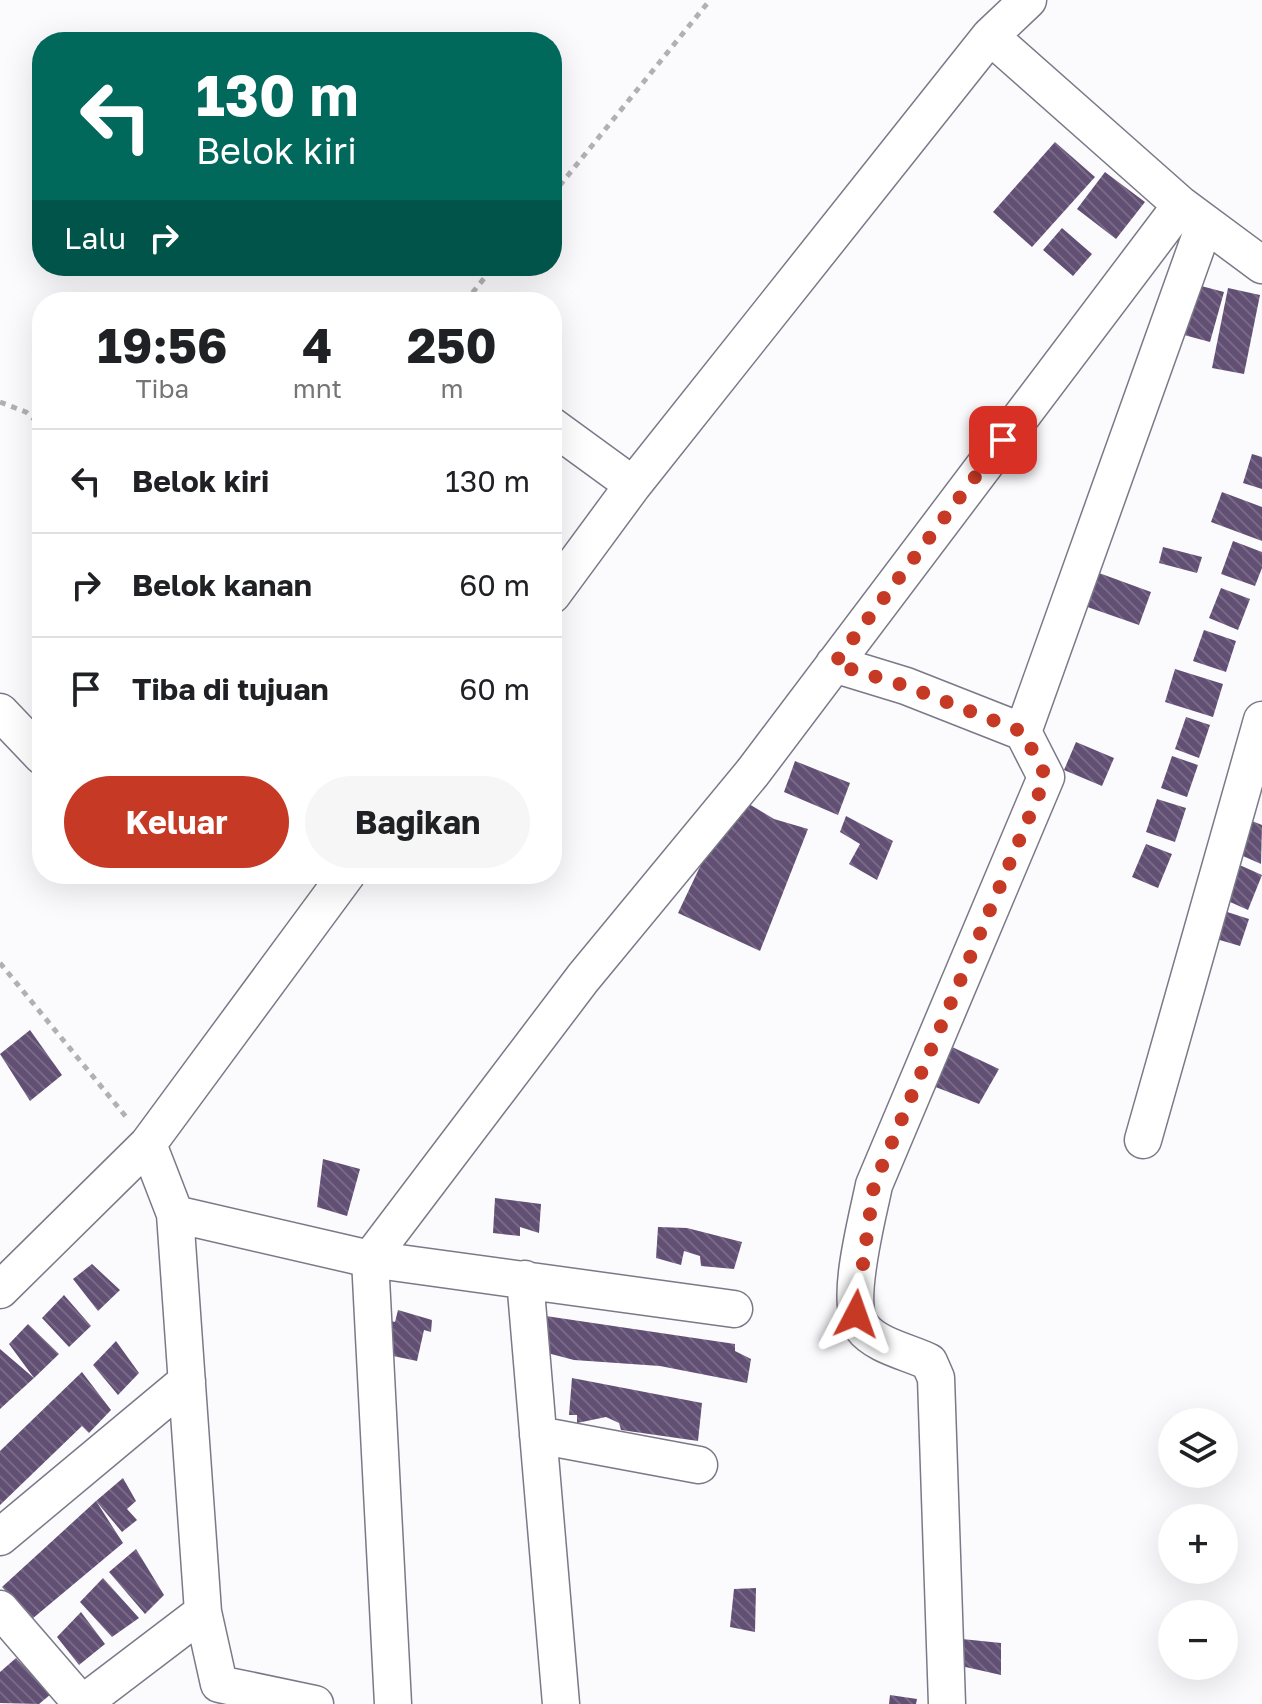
<!DOCTYPE html>
<html lang="id">
<meta charset="utf-8">
<style>
:root{--surface:#fff;--page:#f6f6f6;--text:#202124;--muted:#757577;--line:#e0e0e0;--accent:#c53925}
body{margin:0;font-family:"Golos Text",sans-serif;background:var(--page);color:var(--text);height:100vh;display:flex;flex-direction:column;font-size:30px;white-space:nowrap}
*{box-sizing:border-box;margin:0}
p{font-size:26px;color:var(--muted)}
.icon{flex:none;width:44px;height:44px;fill:none;stroke:currentColor;stroke-width:2;stroke-linecap:round;stroke-linejoin:round}
.map{position:relative;flex:1;overflow:hidden}
.side{position:absolute;left:32px;top:292px;width:530px;height:592px;display:flex;flex-direction:column;background:var(--surface);border-radius:32px;box-shadow:0 8px 32px #0002}
.side>*{flex:none}
.banner{position:absolute;left:32px;top:32px;width:530px;height:244px;border-radius:32px;box-shadow:0 8px 32px #0002;background:#00695c;color:#fff;overflow:hidden}
.buttons{position:absolute;left:1158px;top:1408px;display:grid;gap:16px}
.buttons a{display:grid;place-items:center;width:80px;height:80px;border-radius:50%;background:var(--surface);box-shadow:0 8px 32px #0002;font-size:40px}
.pin{position:absolute;display:grid;place-items:center;width:68px;height:68px;color:#fff;margin:-34px;border-radius:16px;box-shadow:0 4px 12px #0006}
.me{position:absolute;width:88px;margin:-44px;rotate:4deg;stroke-linejoin:round;filter:drop-shadow(0 0 6px #0008)}
.turn{display:flex;align-items:center;gap:28px;height:168px;padding:0 32px;font-size:36px}
.turn .icon{width:104px;height:104px;stroke-width:2.5}
.turn b{display:block;font-size:56px;line-height:68px}
.then{display:flex;align-items:center;height:76px;padding:0 32px;background:#0003;gap:16px;font-size:30px}
.eta{display:flex;justify-content:space-evenly;align-items:center;height:136px;text-align:center}
.eta b{font-size:48px;font-weight:700;line-height:56px}
.primary-button{display:flex;gap:16px;margin-top:auto;padding:16px 32px}
.primary-button a{flex:1;height:92px;border-radius:48px;background:var(--accent);color:#fff;font-size:32px;font-weight:700;line-height:92px;text-align:center}
.primary-button a+a{background:var(--page);color:var(--text)}
ul{padding:0;list-style:none}
li{display:flex;align-items:center;gap:24px;height:104px;padding:0 32px;border-top:2px solid var(--line)}
li div{flex:1}
li b{display:block;font-size:30px}
li em{font-style:normal}
.map>svg:first-child{display:block}
.building{fill:url(#building-back-hatch)}
.lines{fill:none;stroke-linecap:round;stroke-linejoin:round}
.minor-casing{stroke:#7a7988;stroke-width:39}
.path{stroke:#b1b1b4;stroke-width:5;stroke-dasharray:6 6;stroke-linecap:butt}
.minor{stroke:#fff;stroke-width:36}
.route{stroke:#c53925;stroke-width:14;stroke-dasharray:0 25.2}
</style>
<div class="map">
<svg width="1262" height="1704" viewBox="0 0 1262 1704">
<defs>
<pattern id="building-back-hatch" width="6" height="6" patternUnits="userSpaceOnUse" patternTransform="scale(2)"><rect width="6" height="6" fill="#624f74"/><path d="M-1 5l2 2M0 0l6 6M5-1l2 2" fill="none" stroke="#786a86"/></pattern>
</defs>
<rect width="100%" height="100%" fill="#fbfbfe"/>
<path class="building" d="M1055,142l40,35 -63,70 -39,-35z
M1105,172l40,30 -29,37 -39,-30z
M1062,228l30,26 -19,22 -30,-26z
M1186,282l38,10 -14,50 -37,-10z
M1228,288l32,7 -16,79 -32,-6z
M1252,454l10,3v32l-19,-6z
M1222,492l40,15v34l-51,-19z
M1233,541l29,11v16l-7,18 -34,-12z
M1163,547l39,10 -5,16 -38,-10z
M1088,569l63,23 -12,33 -63,-22z
M1221,588l29,11 -12,31 -29,-12z
M1204,630l32,11 -10,31 -33,-11z
M1175,669l48,15 -10,33 -48,-15z
M1186,717l24,8 -11,33 -24,-9z
M1076,742l38,16 -12,28 -38,-16z
M1172,756l26,9 -11,32 -26,-9z
M795,761l55,22 -12,32 -54,-23z
M734,795l40,24 34,10 -48,122 -82,-38z
M1157,799l29,9 -11,34 -29,-10z
M846,816l47,25 -16,39 -28,-16 11,-20 -20,-12z
M1247,819l15,6 -1,39 -27,-12z
M1146,844l26,10 -14,34 -26,-11z
M1235,863l27,12 -14,35 -29,-13z
M1221,910l28,9 -9,27 -27,-8z
M30,1030l32,45 -32,26 -30,-47z
M950,1046l49,23 -20,35 -46,-18z
M323,1159l37,10 -13,47 -30,-9z
M495,1198l46,6 -2,29 -19,-6v9l-27,-3z
M658,1227l29,1 55,14 -8,27 -33,-3 -1,-10 -16,-5 -3,14 -25,-7z
M92,1264l28,26 -22,21 -25,-32z
M64,1295l27,31 -22,21 -27,-29z
M398,1310l34,10 -1,12 -7,-2 -7,31 -43,-9 10,-33 11,3z
M539,1315l196,29v7l16,8 -4,24 -87,-17 -86,-6 -38,-10z
M28,1324l31,30 -25,24 -25,-34z
M116,1341l23,32 -21,22 -25,-30z
M0,1349l34,29 -34,31z
M82,1372l29,38 -22,23 -7,-7 -82,79v-54z
M572,1378l130,25 -4,38 -77,-11 -2,-7 -13,-6 -29,6v-8h-8z
M123,1478l13,23 -9,8 10,11 -15,12 -26,-31z
M96,1501l27,42 -91,76 -30,-32z
M136,1549l28,46 -19,19 -36,-42z
M103,1578l36,40 -27,19 -32,-35z
M756,1588l-1,44 -25,-5 4,-38z
M81,1612l24,32 -26,21 -22,-28z
M962,1639l39,4v32l-40,-9z
M16,1658l35,36 -12,10 -39,-1v-31z
M890,1695l27,4 -1,5h-27z"/>
<g class="lines">
<defs>
<path id="minor" d="M1028,0l-38,36 191,169 81,60
M552,426l81,59
M552,595l81,-110 357,-449
M834,664l72,22 117,46
M0,712l42,44
M1143,1140l119,-420
M148,1144l27,70 195,45 213,-281 170,-206 428,-567
M175,1214l28,398 16,72 96,20
M525,1279l36,425
M0,1290l148,-146 199,-270
M538,1435l161,30
M0,1537l187,-156
M0,1609l82,95
M82,1704l121,-92
M393,1704l-23,-445 364,50
M947,1704l-11,-326 -7,-16c-20,-10 -53,-16 -67,-35 -18,-25 6,-111 12,-142l172,-408 -23,-45 182,-509"/>
</defs>
<use href="#minor" class="minor-casing"/>
<path class="path" d="M552,195l158,-195
M465,302l29,-36
M0,402l26,10 16,14
M0,963l127,155"/>
<use href="#minor" class="minor"/>
</g>
<g class="lines">
<path class="route" d="M856,1314l18,-129 172,-408 -23,-45 -117,-46 -72,-22 169,-224"/>
</g>
</svg>
<div class="buttons">
<a><svg class="icon" aria-label="layers" viewBox="0 0 24 24"><path d="M12 4l9 5-9 5-9-5zM3 14l9 5 9-5"/></svg></a>
<a>+</a>
<a>−</a>
</div>
<div class="pin" style="left:1003px;top:440px;background:#d93025"><svg class="icon" aria-label="arrive" viewBox="0 0 24 24"><path d="M6 21V4h12l-3 4 3 4H6"/></svg></div>
<svg class="me" style="left:856px;top:1314px" viewBox="-20 -20 40 40"><path d="M0-17L14 15 0 8-14 15z" fill="#c53925" stroke="#fff" stroke-width="4"/></svg>
<div class="banner">
<div class="turn"><svg class="icon" aria-label="left" viewBox="0 0 24 24"><path d="M17 20v-9H6M10 6l-5 5 5 5"/></svg><div><b>130 m</b>Belok kiri</div></div>
<div class="then">Lalu<svg class="icon" aria-label="right" viewBox="0 0 24 24"><path d="M7 20v-9h11M14 6l5 5-5 5"/></svg></div>
</div>
<section class="side">
<div class="eta">
<div><b>19:56</b><p>Tiba</p></div>
<div><b>4</b><p>mnt</p></div>
<div><b>250</b><p>m</p></div>
</div>
<ul>
<li><svg class="icon" aria-label="left" viewBox="0 0 24 24"><path d="M17 20v-9H6M10 6l-5 5 5 5"/></svg><div><b>Belok kiri</b></div><em>130 m</em></li>
<li><svg class="icon" aria-label="right" viewBox="0 0 24 24"><path d="M7 20v-9h11M14 6l5 5-5 5"/></svg><div><b>Belok kanan</b></div><em>60 m</em></li>
<li><svg class="icon" aria-label="arrive" viewBox="0 0 24 24"><path d="M6 21V4h12l-3 4 3 4H6"/></svg><div><b>Tiba di tujuan</b></div><em>60 m</em></li>
</ul>
<div class="primary-button"><a>Keluar</a><a>Bagikan</a></div>
</section>
</div>
